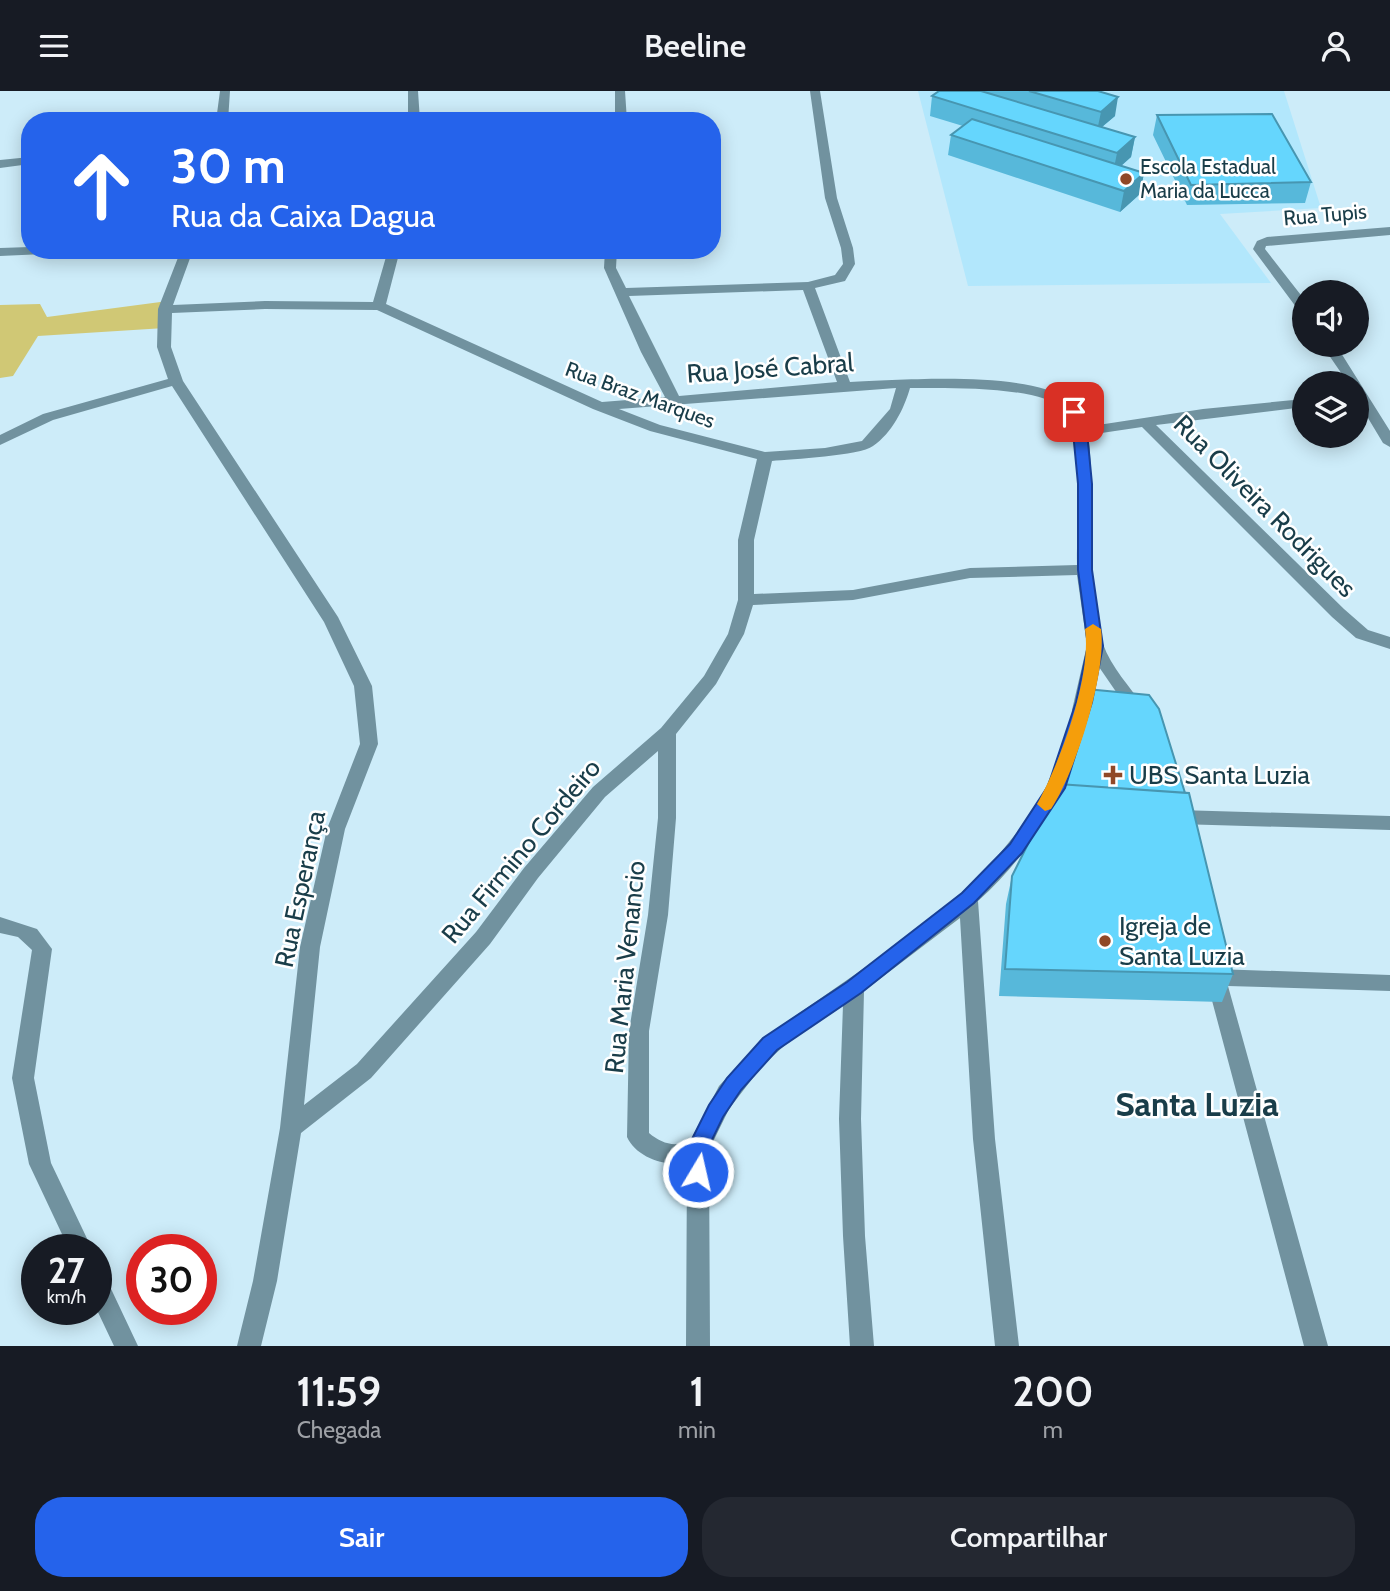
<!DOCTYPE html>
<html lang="pt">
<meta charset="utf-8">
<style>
:root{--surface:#171b24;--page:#242831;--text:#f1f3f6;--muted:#9ea1a6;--accent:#2563eb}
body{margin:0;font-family:Cabin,sans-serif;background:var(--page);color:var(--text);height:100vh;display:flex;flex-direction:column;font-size:26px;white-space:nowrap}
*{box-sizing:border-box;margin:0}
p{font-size:23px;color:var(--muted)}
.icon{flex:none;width:38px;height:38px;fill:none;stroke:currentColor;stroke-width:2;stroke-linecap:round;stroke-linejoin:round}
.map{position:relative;height:1255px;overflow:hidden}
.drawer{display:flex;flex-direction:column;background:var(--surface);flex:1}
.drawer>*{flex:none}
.guide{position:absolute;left:21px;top:21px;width:700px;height:147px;border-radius:28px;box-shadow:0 4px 18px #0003;background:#2563eb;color:#fff;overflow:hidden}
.buttons{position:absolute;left:1292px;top:189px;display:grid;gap:14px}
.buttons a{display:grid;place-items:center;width:77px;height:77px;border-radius:50%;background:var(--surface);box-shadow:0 4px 18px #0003;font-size:35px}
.speed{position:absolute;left:21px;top:1143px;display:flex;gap:14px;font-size:35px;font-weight:700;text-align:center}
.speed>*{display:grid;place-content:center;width:91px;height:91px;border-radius:50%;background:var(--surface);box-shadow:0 4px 18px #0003;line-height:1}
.speed small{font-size:18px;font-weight:400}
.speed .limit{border:10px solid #d22;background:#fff;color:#111}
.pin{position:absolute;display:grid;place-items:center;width:60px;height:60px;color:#fff;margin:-30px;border-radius:14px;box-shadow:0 4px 10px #0006}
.me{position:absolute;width:77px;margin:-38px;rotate:9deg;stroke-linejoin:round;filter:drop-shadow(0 0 5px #0008)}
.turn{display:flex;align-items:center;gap:24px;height:147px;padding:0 35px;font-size:32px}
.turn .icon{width:91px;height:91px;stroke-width:2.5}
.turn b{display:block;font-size:49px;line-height:60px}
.eta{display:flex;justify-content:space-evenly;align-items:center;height:119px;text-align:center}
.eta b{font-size:42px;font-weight:600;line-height:49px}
.button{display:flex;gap:14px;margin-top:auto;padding:14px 35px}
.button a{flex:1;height:80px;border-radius:28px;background:var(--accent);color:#fff;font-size:28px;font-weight:600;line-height:80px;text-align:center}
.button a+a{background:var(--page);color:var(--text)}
header{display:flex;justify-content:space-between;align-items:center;height:91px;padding:0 35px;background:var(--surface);font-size:32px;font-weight:600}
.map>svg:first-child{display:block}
.built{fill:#b2e7fc}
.green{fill:#d0c875}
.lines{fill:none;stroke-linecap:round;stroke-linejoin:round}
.minor{fill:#71929f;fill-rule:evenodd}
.wall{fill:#57b8da}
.shaded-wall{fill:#4796b1}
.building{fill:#65d6fd;stroke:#4796b1;stroke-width:2}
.route{fill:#2563eb;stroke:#184099;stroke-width:2}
.slow{fill:#f59e0b}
.poi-dot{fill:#904827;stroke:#fff;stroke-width:2.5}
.labels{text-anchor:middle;stroke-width:5;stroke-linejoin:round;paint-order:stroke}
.far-poi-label{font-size:21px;fill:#193d49;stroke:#fff;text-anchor:start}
.far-street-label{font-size:21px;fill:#193d49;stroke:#fff}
.street-label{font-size:26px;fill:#193d49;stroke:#fff}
.poi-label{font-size:26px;fill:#193d49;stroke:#fff;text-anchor:start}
.near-neighbourhood-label{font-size:33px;font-weight:bold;fill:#193d49;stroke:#fff}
</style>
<header><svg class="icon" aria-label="menu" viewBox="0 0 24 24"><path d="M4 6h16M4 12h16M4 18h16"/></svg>Beeline<svg class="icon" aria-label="person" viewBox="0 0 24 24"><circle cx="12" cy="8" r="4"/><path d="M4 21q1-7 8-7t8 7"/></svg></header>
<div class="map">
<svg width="1390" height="1255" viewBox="0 0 1390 1255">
<rect width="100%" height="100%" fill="#cdecf9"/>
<path class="built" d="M918,0h366l37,117 -101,6 51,69 -303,3z"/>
<path class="green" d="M168,210l-3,27 -127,8 -25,40 -13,2v-73l40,-1 7,13z"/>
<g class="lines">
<path class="minor" d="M220,0h10l-2,30h-12z
M408,0h10l2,30h-12z
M615,0h10l2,30h-12z
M810,0h10l17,107 16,50 2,16 -10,17 -30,7 35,94c52,-2 177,-12 219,18 8,6 13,17 16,27l118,-18 101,-10v8l-148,18 188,184 24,21 22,7v12l-34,-11 -24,-21 -190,-190 -54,8c10,67 -7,145 15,209 8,23 27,43 41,63l3,4 -3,4h-12l-33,-48 -9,43 -9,6 -6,-2 -3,-4 15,-65 -10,-70 -107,3 -117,22 -100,5 -9,29 -28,50 -40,50v84l-8,97 -19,116v102c13,11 29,16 43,5l27,-52 43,-47 144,-100 63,-53 28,-29 25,-31 19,-28 16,-36h12l3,5c-22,52 -52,96 -94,134l17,238 24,207h-24l-22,-207 -13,-221 -96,73 -3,128 4,117 9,110h-24l-7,-110 -4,-117 4,-114 -47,30 -34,31 -33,43 -20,41 1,196h-24l1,-184c-21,6 -51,-5 -60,-25l2,-106 19,-116 10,-97v-67l-53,46 -67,81 -48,66 -119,134 -70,55 -24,148 -16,65h-24l16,-65 27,-153 20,-181 27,-118 33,-85 -6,-58 -30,-64 -152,-236 -119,34 -53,25v-10l43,-21 125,-35 -11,-32 1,-38 23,-59h12l-20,55 92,-4 108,1 15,-52h12l-14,54 216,98 63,-5 -24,-45 -37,-84 1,-18h12l-1,18 10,20 182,-6 27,-7 8,-11 -2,-16 -16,-50zM803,199l34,92 -158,14 -50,-100zM265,218l112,1 216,99 57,22 107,28 -19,81v60l-10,34 -24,42 -43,52 -68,59 -69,81 -48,64 -119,132 -53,41 16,-158 25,-118 33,-85 -6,-58 -34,-69 -155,-236 -12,-34 1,-34zM896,297l-6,21 -28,32 -37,7 -60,4 -105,-27 -41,-16zM910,297c32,0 132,-3 153,22 23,28 13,118 14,155l-107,3 -117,22 -99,4v-54l18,-79c19,-2 88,-5 101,-15 19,-13 31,-37 37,-58z
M30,66v7l-30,4v-8z
M1390,136v8l-124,11 -1,3 39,50v13l-5,-1 -46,-62 4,-8 10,-4z
M30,156v3h20l-6,4 -44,2v-8z
M1322,254h14l54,86v16l-7,-4 -27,-45v-15h-8z
M1178,719l212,6v14l-212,-6 -7,-2 -2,-5 2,-5z
M0,826l37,12 15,20 -18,129 17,85 41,86h-23l-40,-85 -17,-86 20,-128 -14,-13 -18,-4z
M1216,878l174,6v16l-162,-5 100,360h-24l-98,-368 3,-7z
M96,1180l8,3 34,72h-24l-18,-38z"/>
</g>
<path class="wall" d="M939,0h159l17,25 -13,11 33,10 -4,20 -10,9 23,7 -4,21 -20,18 -172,-57 3,-20 12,-9 -33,-10 2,-20z
M1157,24l154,67 -6,21 -118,2 -34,-70z
M1062,675l171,208 -11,28 -223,-6 7,-92 6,-28 44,-87z"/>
<path class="shaded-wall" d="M1118,6l-3,19 -18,15 4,-19z
M1135,46l-4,20 -18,16 4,-20z
M1144,82l-4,21 -20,18 4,-21z"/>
<path class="building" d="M939,0h42l154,46 -18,16 -185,-57z
M1029,0h69l20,6 -17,15z
M1272,23l39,68 -120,3 -34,-70z
M972,28l172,54 -20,18 -173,-56z
M1086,598l63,6 10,14 26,84 -127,-9v1l4,-19z
M1058,693l131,9 44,181 -228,-5 7,-93z"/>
<path class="route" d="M1074,318l6,3 7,20 5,52v86l11,76 -11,56 -27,86 -43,65 -48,50 -113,90 -84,57 -36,40 -18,27 -15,31v24l-3,6 -7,3 -7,-3 -3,-6v-25l21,-42 18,-27 36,-40 84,-56 115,-89 48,-49 38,-58 28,-84 12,-56 -10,-76v-86l-5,-52 -6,-20z"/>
<path class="slow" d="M1093,533l8,5c6,44 -25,142 -50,180l-6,2 -8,-7c23,-41 55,-128 48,-175z"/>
<g class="poi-dot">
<circle cx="1126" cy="88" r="7"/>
<path d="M1109.5 673.5h7v7h7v7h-7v7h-7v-7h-7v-7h7z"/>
<circle cx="1105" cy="850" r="7"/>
</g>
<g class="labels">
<g class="far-poi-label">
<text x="1140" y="83">Escola Estadual<tspan x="1140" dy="24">Maria da Lucca</tspan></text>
</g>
<g class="far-street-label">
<text transform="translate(1325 124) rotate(-5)" y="7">Rua Tupis</text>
<text transform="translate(640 304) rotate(20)" y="7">Rua Braz Marques</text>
</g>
<g class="street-label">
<text transform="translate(770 277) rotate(-4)" y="9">Rua José Cabral</text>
<text transform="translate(1265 415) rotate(45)" y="9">Rua Oliveira Rodrigues</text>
<text transform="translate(521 760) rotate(-50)" y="9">Rua Firmino Cordeiro</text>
<text transform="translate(300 798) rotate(-78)" y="9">Rua Esperança</text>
<text transform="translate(625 876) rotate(-84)" y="9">Rua Maria Venancio</text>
</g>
<g class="poi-label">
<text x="1129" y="693">UBS Santa Luzia</text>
<text x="1119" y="844">Igreja de<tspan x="1119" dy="30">Santa Luzia</tspan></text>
</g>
<g class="near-neighbourhood-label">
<text x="1197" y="1025">Santa Luzia</text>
</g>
</g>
</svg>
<div class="buttons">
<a><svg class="icon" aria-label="sound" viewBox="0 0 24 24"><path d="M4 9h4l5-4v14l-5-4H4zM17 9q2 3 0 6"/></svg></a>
<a><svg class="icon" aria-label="layers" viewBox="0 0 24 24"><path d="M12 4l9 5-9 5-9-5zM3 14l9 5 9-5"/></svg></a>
</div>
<div class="speed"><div>27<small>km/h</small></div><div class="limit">30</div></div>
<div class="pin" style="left:1074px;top:321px;background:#d93025"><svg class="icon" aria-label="arrive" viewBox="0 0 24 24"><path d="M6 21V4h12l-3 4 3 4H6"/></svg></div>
<svg class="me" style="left:698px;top:1081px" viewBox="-20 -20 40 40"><circle r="17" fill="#2563eb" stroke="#fff" stroke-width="3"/><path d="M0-11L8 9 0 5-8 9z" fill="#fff"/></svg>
<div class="guide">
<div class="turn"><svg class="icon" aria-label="ahead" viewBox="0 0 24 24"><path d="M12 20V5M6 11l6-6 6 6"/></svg><div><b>30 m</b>Rua da Caixa Dagua</div></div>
</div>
</div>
<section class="drawer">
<div class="eta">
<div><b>11:59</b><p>Chegada</p></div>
<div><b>1</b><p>min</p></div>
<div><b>200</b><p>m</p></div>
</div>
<div class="button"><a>Sair</a><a>Compartilhar</a></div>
</section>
